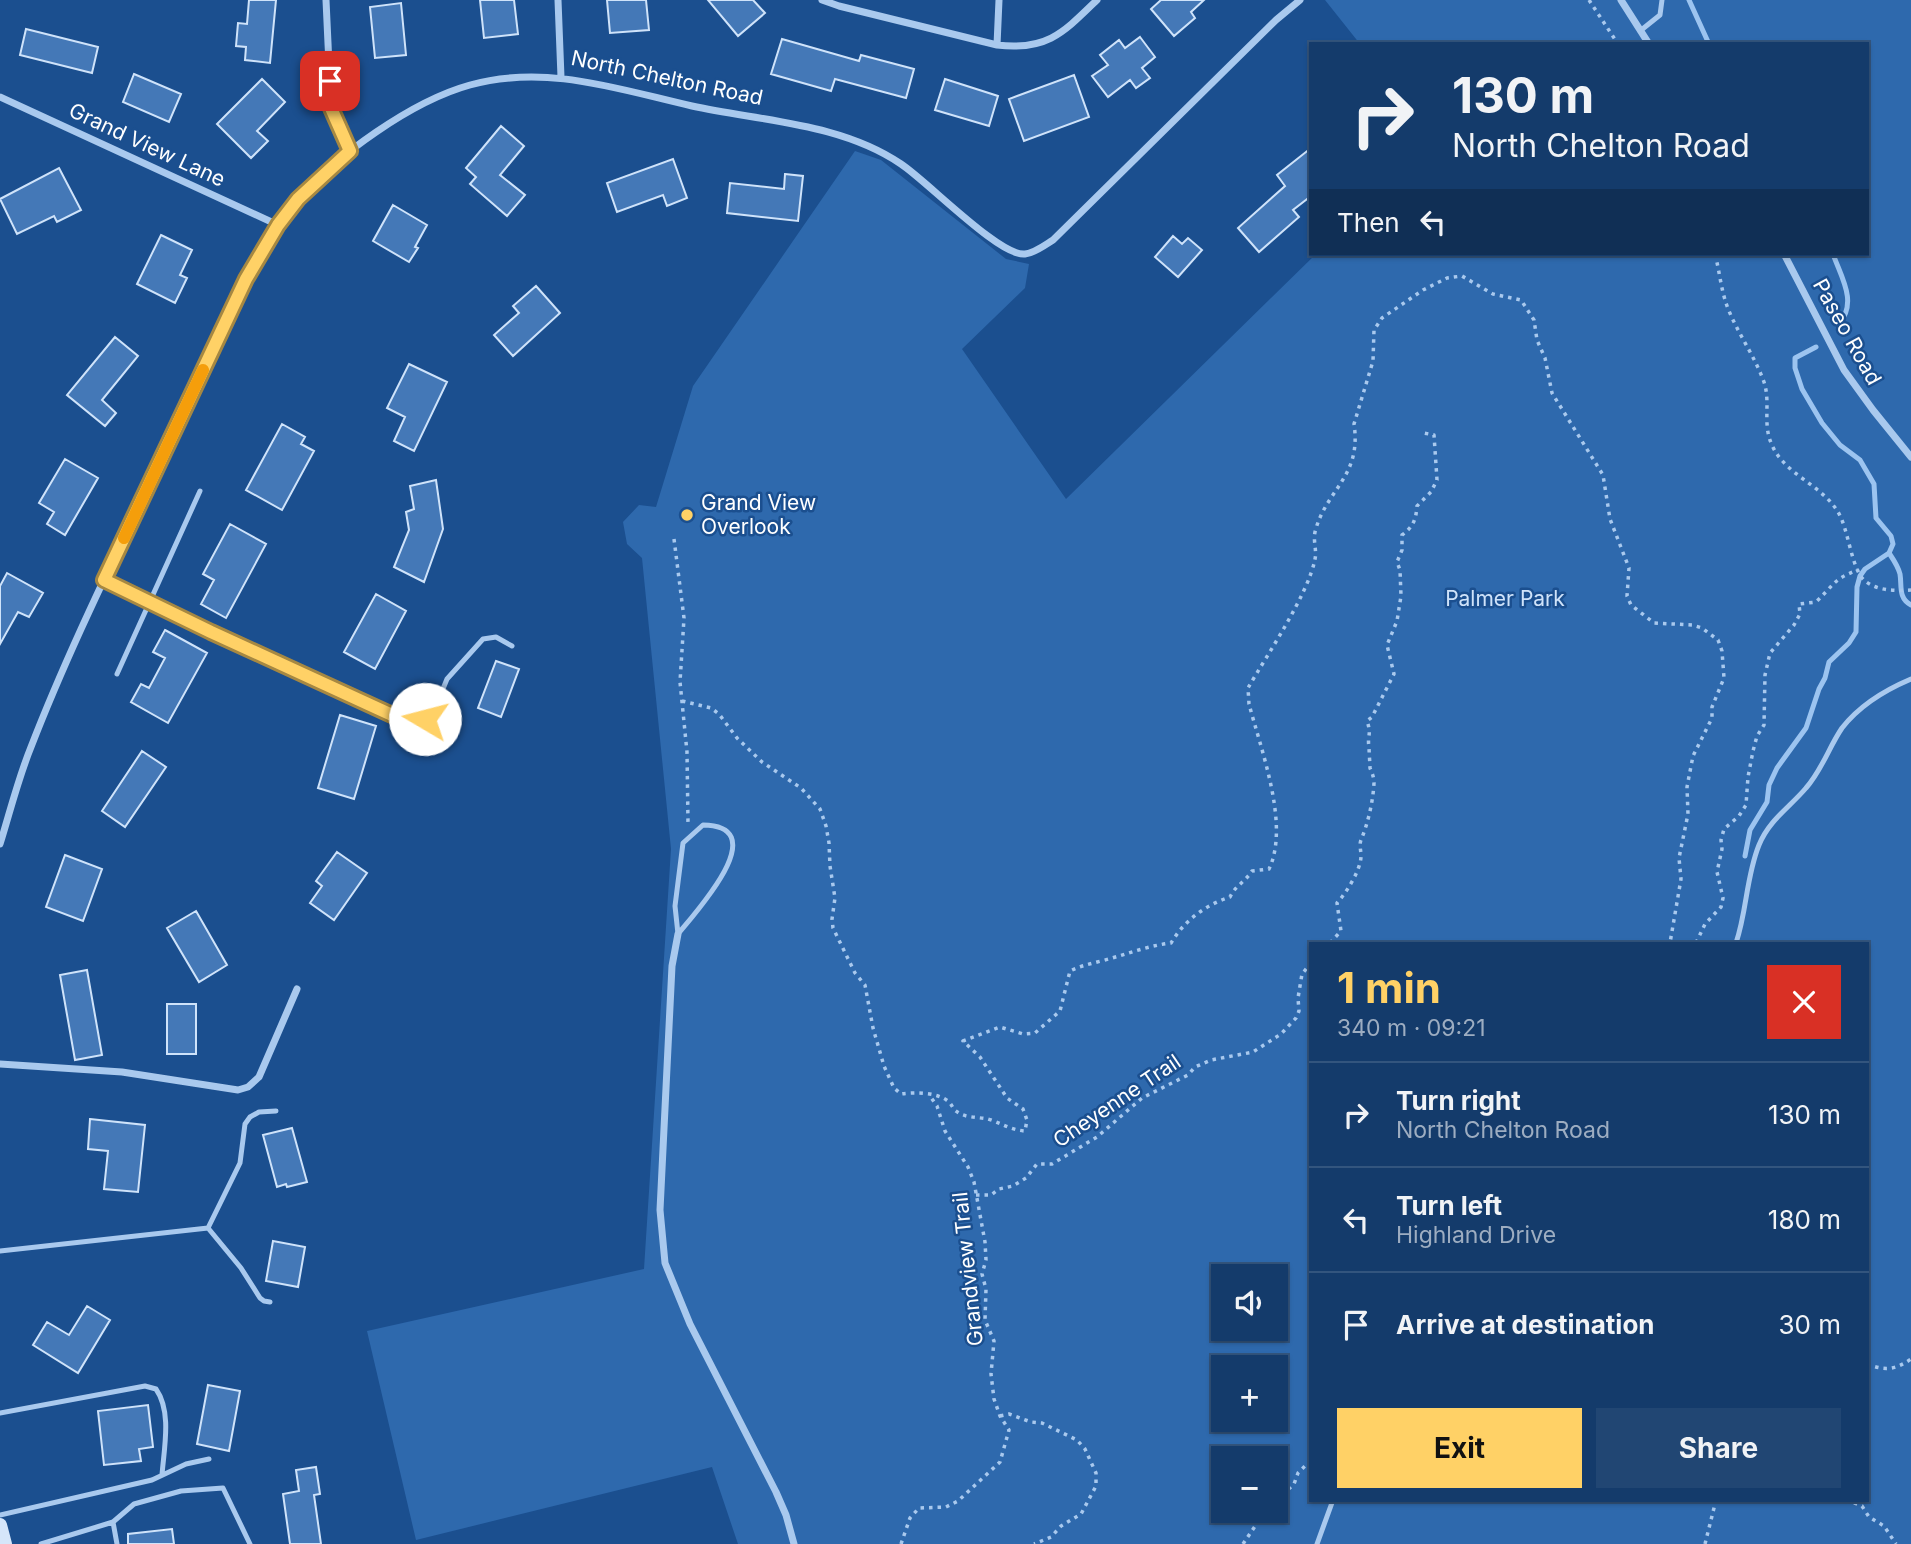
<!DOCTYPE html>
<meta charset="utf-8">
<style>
:root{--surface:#143b6b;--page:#214673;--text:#f1f3f6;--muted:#9dadc1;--line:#33557e;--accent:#ffd166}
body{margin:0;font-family:Inter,sans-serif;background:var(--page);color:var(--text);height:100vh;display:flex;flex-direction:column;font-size:26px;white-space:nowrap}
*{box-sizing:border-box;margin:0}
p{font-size:23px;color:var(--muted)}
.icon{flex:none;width:38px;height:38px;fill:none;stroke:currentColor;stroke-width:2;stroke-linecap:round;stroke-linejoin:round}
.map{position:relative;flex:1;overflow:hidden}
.drawer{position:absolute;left:1309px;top:942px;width:560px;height:560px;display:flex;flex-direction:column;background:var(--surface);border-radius:0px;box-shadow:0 2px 5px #0004,0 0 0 2px var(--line)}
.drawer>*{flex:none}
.banner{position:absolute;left:1309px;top:42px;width:560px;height:214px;border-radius:0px;box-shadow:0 2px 5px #0004,0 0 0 2px var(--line);background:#143b6b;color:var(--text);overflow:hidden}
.fabs{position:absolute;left:1211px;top:1264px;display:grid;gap:14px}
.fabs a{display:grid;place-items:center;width:77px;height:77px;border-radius:0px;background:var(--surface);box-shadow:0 2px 5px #0004,0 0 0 2px var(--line);font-size:35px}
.pin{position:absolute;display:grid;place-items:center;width:60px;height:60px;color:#fff;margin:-30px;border-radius:14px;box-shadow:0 4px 10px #0006}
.me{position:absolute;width:77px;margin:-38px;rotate:278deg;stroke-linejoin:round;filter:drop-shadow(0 0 5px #0008)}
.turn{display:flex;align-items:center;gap:24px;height:147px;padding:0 28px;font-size:32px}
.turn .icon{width:91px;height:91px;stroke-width:2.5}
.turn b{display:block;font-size:49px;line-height:60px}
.then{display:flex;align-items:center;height:66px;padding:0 28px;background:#0003;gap:14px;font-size:26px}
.round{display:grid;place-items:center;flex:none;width:74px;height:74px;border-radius:0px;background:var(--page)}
.headline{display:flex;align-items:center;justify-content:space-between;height:119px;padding:0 28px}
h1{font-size:42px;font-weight:700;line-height:52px;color:var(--accent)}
.primary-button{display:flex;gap:14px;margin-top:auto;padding:14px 28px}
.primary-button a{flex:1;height:80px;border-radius:0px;background:var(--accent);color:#111;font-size:28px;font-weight:700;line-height:80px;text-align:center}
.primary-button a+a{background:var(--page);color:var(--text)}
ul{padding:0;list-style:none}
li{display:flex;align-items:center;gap:21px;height:105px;padding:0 28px;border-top:2px solid var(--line)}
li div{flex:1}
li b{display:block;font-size:26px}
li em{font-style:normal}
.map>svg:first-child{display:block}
.green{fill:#2e69ad;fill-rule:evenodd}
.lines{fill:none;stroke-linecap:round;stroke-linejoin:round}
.stream{stroke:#9cc4f0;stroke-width:5}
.building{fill:#4478b7;stroke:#cfe3fa;stroke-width:2}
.path{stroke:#a9c9ee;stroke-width:3.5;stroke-dasharray:3.5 5;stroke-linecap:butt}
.lane{stroke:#a9c9ee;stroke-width:5}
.street{stroke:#a9c9ee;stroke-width:7}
.secondary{stroke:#d6e6fa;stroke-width:14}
.route-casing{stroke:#a68842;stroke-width:18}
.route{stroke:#ffd166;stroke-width:12}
.slow{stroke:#f59e0b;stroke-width:12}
.poi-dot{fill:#ffd166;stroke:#1b4f8f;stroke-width:2.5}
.labels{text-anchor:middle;stroke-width:5;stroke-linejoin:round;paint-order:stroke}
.street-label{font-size:21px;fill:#fff;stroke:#1b4f8f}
.poi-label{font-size:21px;fill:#fff;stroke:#1b4f8f;text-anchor:start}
.park-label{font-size:21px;fill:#cfe3fa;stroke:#1b4f8f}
</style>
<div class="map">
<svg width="1911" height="1544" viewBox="0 0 1911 1544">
<rect width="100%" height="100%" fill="#1b4f8f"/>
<path class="green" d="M1325,0h586v1544h-1173l-26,-77 -296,73 -49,-209 277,-62 27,-420 -29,-291 -15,-14 -4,-22 16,-17 17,2 37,-121 162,-235 26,9 125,99 23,5 -4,24 -63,61 104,150 250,-245h551v-210h-507zM1311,943h556v557h-556zM1223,1276h53v52h-53zM1223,1367h53v52h-53zM1223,1458h53v52h-53z"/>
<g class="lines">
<path class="stream" d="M1689,0l20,44
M1833,254c8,23 25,48 6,70
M1889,553c4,6 9,13 11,21 2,12 -2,24 11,31
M1745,856l5,-26 17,-28 2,-17 8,-17 29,-40 13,-39 6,-11 4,-16 20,-19 7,-11 1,-45 3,-11 5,-7 24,-16 4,-9 -2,-8 -15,-18 -2,-34 -14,-24 -20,-15 -18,-22 -20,-34 -7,-21v-10l21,-11"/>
</g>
<path class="building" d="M249,0h27l-6,63 -25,-3 1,-13 -10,-1 2,-23 9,1z
M480,0h34l4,34 -34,4z
M607,0h39l3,30 -39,3z
M708,0h45l12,13 -27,23z
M1161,0h43l-13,12 4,6 -21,18 -23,-27z
M401,3l5,52 -31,3 -5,-51z
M26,29l72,18 -6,26 -72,-18z
M1140,37l15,20 -13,11 8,10 -14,10 -6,-8 -22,17 -16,-21 16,-11 -8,-10 19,-15 6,8z
M782,39l77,22 2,-6 53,14 -8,29 -71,-19 -4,12 -60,-17z
M134,74l47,20 -12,28 -46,-20z
M1074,75l15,42 -65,24 -15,-42z
M262,79l23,23 -28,29 11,10 -17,17 -34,-34z
M945,79l53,17 -9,30 -54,-16z
M501,126l23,20 -24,29 25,20 -18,21 -37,-32 6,-7 -10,-9z
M1311,148v48l-18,14 6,7 -40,35 -21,-24 47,-42 -8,-11z
M673,159l14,39 -20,8 -4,-11 -46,17 -10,-29z
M59,168l22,42 -24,12 -3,-6 -37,18 -17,-35z
M785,174l18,2 -5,45 -71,-8 3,-30 54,6z
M393,205l34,20 -12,22 3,1 -9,14 -36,-21z
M161,235l31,15 -12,25 7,3 -12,25 -38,-19z
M1173,236l9,8 6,-6 14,12 -24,27 -23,-20z
M536,286l24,27 -47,43 -19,-21 25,-22 -6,-7z
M115,337l23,19 -36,44 14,13 -11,13 -38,-31z
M409,364l38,18 -33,69 -20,-10 11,-24 -18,-9z
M282,424l23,13 -4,7 13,7 -32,59 -36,-20z
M65,459l33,19 -33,57 -18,-11 7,-12 -15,-9z
M436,480l7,49 -19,53 -30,-15 15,-37 -3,-18 8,-3 -4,-23z
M230,524l36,20 -40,74 -25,-14 13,-24 -11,-6z
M7,573l36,20 -14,24 -11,-5 -18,32v-58z
M376,594l30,17 -31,58 -31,-17z
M165,630l42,23 -39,70 -37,-21 10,-18 8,4 16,-30 -12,-6z
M496,661l23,8 -18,48 -23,-9z
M340,715l36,11 -22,73 -36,-11z
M142,751l24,16 -41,60 -23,-16z
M337,852l30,21 -33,47 -24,-17 12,-17 -6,-5z
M65,855l37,14 -19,52 -37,-14z
M196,911l31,54 -28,17 -32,-54z
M87,970l15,85 -27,5 -15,-85z
M167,1004h29v50h-29z
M90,1119l55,6 -7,67 -34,-3 4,-38 -20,-2z
M292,1128l15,54 -20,5 -1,-3 -9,3 -14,-52z
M273,1241l32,6 -7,40 -32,-6z
M87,1306l23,14 -32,53 -45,-28 14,-23 22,13z
M208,1385l32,6 -11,60 -32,-7z
M148,1405l5,42 -14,2 2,12 -37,4 -6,-54z
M316,1467l4,27 -6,1 7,49h-31l-7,-50 16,-3 -3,-21z
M172,1529l2,15h-46v-10z"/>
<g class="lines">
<path class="path" d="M1589,0l29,44
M1715,254c5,19 6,38 14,57 10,24 26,46 35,71 7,21 -2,42 8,63 13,30 49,39 66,67 11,18 13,57 27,69 13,10 30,10 46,9
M674,539l10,79 -4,64 7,70 1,71
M682,701l29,7 8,6 18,24 25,24 39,26 19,21 6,17 3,17 1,23 5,32 -3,21 1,9 22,45 10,12 8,43 11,38 10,22 7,6c14,-2 37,-2 48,8 3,3 4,7 7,9 8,7 22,6 32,8 13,4 23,11 37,12l2,-11 -4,-11 -16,-11 -27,-41 -17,-16 37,-14 23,7 12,-1 25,-22 10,-40c10,-5 20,-7 31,-10 24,-6 45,-15 70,-18 13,-22 34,-38 59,-46 5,-11 15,-15 22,-26l17,-2c21,-44 -8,-119 -20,-165l-1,-16c19,-33 60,-93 67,-129 2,-8 -2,-18 0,-27 11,-43 47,-55 39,-108l19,-63 1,-31 8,-12 41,-28 24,-12 15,-2 31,18 28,6 13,20 3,20 8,18 7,35 51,82 7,44 19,49 -2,28 4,9 23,18 38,2 10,3 16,12 4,11 2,27 -12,29v11l-19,38 -6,31 1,27 -9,44 2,21 -11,64
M1330,943l11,-12 -4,-28c9,-10 24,-33 24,-47 0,-6 -2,-11 0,-16 7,-17 12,-38 13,-57 0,-6 -2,-10 -4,-15 0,-3 -1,-17 -1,-21 -2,-12 3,-12 -2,-26l5,-4 22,-43 -7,-29 10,-24 4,-25 -1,-26 -3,-8 5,-12v-15c11,-8 14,-15 15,-29l14,-14 6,-12 -3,-45 -10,-2
M1696,943l9,-19 16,-17 2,-9 -6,-26 5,-23 -1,-9 3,-11 15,-13 7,-11 2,-28 5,-26 4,-15 7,-11 1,-50 5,-22 24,-28 6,-11 -1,-10 17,-2c18,-17 17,-23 42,-32
M976,1195h15l8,-6 14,-3 13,-8 11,-14h15l45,-27 45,-39 46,-23 7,-8 16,-7 42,-8 28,-18 15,-16 3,-7 -1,-13 4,-24 9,-11
M1867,1364c18,7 28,6 44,-5
M1000,1416l9,-2 22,8 11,1 35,17 8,9 11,24v13l-15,28 -20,12 -10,11 -17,7
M1832,1500h1
M1846,1500l16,6 7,11 15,9 12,18
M1276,1501l18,-17 4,-11 13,-13
M901,1544l9,-26 9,-10 27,-1 12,-6 42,-39 9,-32 -9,-14 -6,-17 -3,-25 3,-33 -9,-21 1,-31 -4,-15 4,-14 -1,-18 -11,-60 -6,-15 -23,-36 -8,-25 -7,-10
M1243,1544l23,-34
M1705,1544l11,-44"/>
<path class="lane" d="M1640,31l20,-16 2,-15
M104,580l107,53 181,82 33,4 11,-13 11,-27 36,-40 13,-2 16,9
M117,674l83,-183
M703,825c72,1 -7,87 -25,109l-3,-28 8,-63z
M1736,943c11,-32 10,-66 23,-98 10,-25 31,-38 47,-57 16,-18 23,-41 36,-60 17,-22 43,-38 69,-49
M208,1228l32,-65 5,-39 5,-7 9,-5 17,-1
M208,1228l33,40 19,30 4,3 6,1
M0,1251l208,-23
M0,1413l145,-27 11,3c16,23 8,59 6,86
M0,1515l152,-35 34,-16 23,-5
M113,1522l21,-18 47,-13 42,-3 27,56
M41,1544l72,-22 4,22
M1317,1544l16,-44"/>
<path class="street" d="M326,0l5,108 19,43
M558,0l3,77
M822,0l17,6 158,39c50,6 66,-12 100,-45
M1621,0l28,44
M997,45l2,-45
M0,97l278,128
M1784,254l60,116 29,40 38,47
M0,844c10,-32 18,-65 31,-97 43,-111 98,-218 148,-326 35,-74 65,-157 118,-220 38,-45 115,-100 173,-116 76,-21 147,4 222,21 69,15 149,17 209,58 26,17 99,93 124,90 10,-1 20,-9 28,-14l223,-220 24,-20
M678,934l-6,32 -12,244 5,53 25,61 86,168 10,23 8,29
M0,1064l122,8 116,18 10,-3 11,-10 38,-88"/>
<path class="secondary" d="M0,1525l5,19"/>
</g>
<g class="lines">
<defs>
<path id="route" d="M330,81l1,27 19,43 -52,48 -20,26 -32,54 -142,301 107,52 181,83 33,4"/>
</defs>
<use href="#route" class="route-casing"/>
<use href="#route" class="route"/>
<path class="slow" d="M124,538l79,-168"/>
</g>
<circle class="poi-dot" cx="687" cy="515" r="7"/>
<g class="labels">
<g class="street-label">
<text transform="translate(667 78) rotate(12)" y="7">North Chelton Road</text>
<text transform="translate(147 145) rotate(25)" y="7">Grand View Lane</text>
<text transform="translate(1847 332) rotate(61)" y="7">Paseo Road</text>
<text transform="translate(1117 1101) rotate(-34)" y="7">Cheyenne Trail</text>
<text transform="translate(968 1269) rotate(-96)" y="7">Grandview Trail</text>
</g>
<g class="poi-label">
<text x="701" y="510">Grand View<tspan x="701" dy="24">Overlook</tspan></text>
</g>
<g class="park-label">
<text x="1505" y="606">Palmer Park</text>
</g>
</g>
</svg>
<div class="fabs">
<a><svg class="icon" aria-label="sound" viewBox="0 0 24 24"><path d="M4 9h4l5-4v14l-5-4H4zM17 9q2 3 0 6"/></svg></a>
<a>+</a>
<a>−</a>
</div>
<div class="pin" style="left:330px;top:81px;background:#d93025"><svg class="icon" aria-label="arrive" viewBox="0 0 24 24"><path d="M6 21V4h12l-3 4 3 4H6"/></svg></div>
<svg class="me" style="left:425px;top:719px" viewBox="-20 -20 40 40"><circle r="19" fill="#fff"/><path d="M0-13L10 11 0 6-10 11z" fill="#ffd166"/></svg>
<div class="banner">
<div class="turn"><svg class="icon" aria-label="right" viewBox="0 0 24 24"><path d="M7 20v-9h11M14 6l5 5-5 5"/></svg><div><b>130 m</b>North Chelton Road</div></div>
<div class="then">Then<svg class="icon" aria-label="left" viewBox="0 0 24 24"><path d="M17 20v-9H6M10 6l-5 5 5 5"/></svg></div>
</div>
<section class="drawer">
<div class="headline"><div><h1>1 min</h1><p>340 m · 09:21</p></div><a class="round" style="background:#d93025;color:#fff"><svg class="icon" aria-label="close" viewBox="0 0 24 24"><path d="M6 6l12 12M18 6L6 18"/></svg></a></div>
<ul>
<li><svg class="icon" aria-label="right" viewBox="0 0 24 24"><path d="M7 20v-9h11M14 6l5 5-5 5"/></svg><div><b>Turn right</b><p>North Chelton Road</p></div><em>130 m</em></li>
<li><svg class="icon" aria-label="left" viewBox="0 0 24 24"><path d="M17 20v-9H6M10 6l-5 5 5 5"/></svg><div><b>Turn left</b><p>Highland Drive</p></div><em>180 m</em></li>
<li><svg class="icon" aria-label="arrive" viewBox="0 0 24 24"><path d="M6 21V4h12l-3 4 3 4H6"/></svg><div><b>Arrive at destination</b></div><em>30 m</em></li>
</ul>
<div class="primary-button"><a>Exit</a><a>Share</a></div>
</section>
</div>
